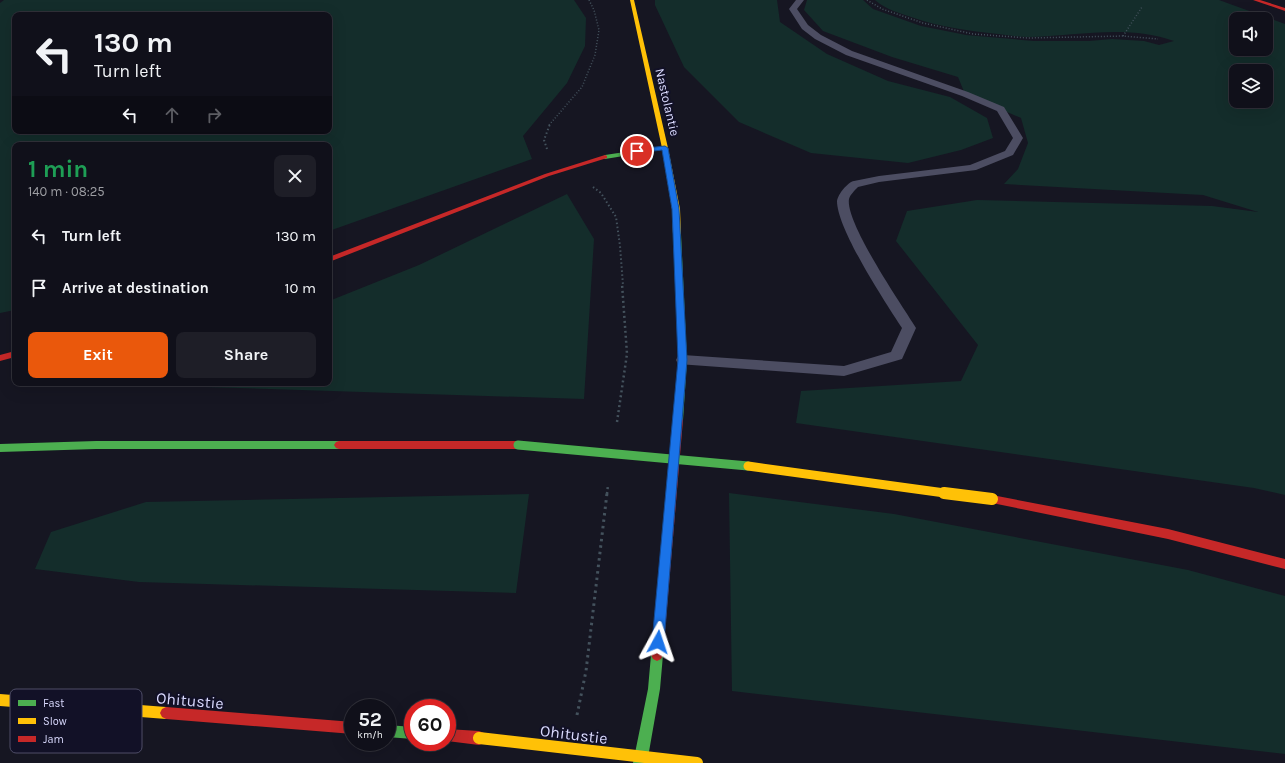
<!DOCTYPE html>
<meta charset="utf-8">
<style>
:root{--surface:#10101a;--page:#1e1e27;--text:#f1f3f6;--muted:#9c9da2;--line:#303039;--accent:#ea580c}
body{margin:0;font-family:Karla,sans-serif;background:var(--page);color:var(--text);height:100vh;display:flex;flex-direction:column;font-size:15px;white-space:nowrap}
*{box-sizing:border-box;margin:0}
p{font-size:13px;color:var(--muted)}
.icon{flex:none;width:22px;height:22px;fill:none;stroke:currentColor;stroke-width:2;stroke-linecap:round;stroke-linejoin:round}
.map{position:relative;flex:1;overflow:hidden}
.details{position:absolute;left:12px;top:142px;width:320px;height:244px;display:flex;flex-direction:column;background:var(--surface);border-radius:8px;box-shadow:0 4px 16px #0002,0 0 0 1px var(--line)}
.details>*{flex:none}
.top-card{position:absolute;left:12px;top:12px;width:320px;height:122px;border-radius:8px;box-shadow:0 4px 16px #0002,0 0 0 1px var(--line);background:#10101a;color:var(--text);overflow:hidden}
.fabs{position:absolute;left:1229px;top:12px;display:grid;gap:8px}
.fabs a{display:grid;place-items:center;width:44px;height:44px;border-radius:8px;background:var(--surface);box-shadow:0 4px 16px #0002,0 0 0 1px var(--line);font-size:20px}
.speed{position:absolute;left:344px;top:699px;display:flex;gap:8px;font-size:20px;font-weight:700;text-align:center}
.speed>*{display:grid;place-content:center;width:52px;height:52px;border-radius:50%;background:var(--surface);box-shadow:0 4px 16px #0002,0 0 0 1px var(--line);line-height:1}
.speed small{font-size:10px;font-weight:400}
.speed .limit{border:6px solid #d22;background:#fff;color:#111}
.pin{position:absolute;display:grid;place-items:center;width:34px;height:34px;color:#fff;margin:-17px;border:2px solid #fff;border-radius:50%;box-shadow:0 1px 4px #0007}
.me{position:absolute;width:44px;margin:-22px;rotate:5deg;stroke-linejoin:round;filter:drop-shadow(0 0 3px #0008)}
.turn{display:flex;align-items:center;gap:14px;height:84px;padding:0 16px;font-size:18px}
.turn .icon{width:52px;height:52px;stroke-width:2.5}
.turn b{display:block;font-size:28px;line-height:34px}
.lanes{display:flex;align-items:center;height:38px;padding:0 16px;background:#0003;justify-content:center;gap:20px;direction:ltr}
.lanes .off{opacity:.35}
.round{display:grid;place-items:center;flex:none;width:42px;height:42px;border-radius:8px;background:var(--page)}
.head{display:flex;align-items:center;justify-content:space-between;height:68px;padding:0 16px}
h1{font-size:24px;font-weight:700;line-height:30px;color:#1e9e55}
.cta{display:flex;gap:8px;margin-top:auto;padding:8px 16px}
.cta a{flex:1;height:46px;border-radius:8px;background:var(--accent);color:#fff;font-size:16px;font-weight:700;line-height:46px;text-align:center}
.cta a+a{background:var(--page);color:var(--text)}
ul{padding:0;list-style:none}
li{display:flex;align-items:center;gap:12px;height:52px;padding:0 16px}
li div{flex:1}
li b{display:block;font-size:15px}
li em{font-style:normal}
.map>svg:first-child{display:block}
.green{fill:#142d2b;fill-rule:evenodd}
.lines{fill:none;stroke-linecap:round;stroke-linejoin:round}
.path-far3{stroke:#44525d;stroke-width:1.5;stroke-dasharray:1 2;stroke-linecap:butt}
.path-far2{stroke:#44525d;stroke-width:2;stroke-dasharray:1.5 2.5;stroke-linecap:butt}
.path-far1{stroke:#44525d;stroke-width:2.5;stroke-dasharray:2 3;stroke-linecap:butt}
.path{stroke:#44525d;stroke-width:3;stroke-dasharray:2.5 4;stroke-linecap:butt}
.lane{fill:#4c4d62;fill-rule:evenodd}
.fast{fill:#4caf50;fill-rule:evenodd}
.slow{fill:#ffc107;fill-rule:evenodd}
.jam{fill:#c62828;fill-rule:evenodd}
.fast-bridge{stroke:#4caf50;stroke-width:9}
.slow-bridge-far1{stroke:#ffc107;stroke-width:9}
.slow-bridge{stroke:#ffc107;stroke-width:12}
.route{fill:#1a73e8;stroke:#114b97}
.labels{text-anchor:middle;stroke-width:4;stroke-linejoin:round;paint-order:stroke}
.street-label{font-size:13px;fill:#d9d9fd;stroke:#121127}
.near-street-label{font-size:16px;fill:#d9d9fd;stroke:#121127}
.key{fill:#121127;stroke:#4e4d67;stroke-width:1}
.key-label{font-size:11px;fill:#d9d9fd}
</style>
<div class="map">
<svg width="1285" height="763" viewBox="0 0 1285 763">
<rect width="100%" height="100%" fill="#161622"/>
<path class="green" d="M4,0h570l12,18 -1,28 -18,37 -44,53 9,23 -203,72v-86h-314v165l-15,3v-310zM15,15h314v116h-314z
M655,0h122l3,22 47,32 61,27 62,16 37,21 6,20 -32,12 -53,13 -97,-10 -72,-31 -55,-55 -29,-62z
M807,0h56l10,9 48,17 45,9 68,6h55l23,-2 32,2 15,4 15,-4c-46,-17 -98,-5 -146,-4 -10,0 -20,-2 -30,-3 -29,-3 -57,-7 -84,-16 -14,-5 -28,-8 -39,-18h344l66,24v471l-31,-7 -458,-65 5,-32 160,-10 17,-36 -82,-104 11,-30 70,-11 235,6 46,6 -55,-17 -199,-11 14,-15 10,-26 -7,-25 -56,-24 -7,-17 -66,-20 -69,-26 -19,-21zM1236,19h30v30h-30zM1236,71h30v30h-30z
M567,194l27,45 -10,160 -379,-12 -40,-4h164v-82l90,-36z
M729,493l165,21 294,56 97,26v158l-553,-63z
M529,494l-13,99 -377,-11 -104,-13 16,-37 95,-30z"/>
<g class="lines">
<path class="path-far3" d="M867,0l15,9 41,14 50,11 55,4 95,-2 35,3
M1123,36l19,-29
M549,125l33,-38 13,-32 4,-25 -5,-20 -5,-10"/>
<path class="path-far2" d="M547,149l-3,-9 6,-16
M593,187l8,6 15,24 4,29 3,39"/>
<path class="path-far1" d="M617,422l10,-68 -5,-70
M607,494l1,-9"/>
<path class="path" d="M577,715l9,-44 21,-178"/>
<path class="lane" d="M796,0h8l-7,9 11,16 13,10 31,16 116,41 36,15 19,31 -10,17 -37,15 -97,12 -21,5c-3,3 -8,8 -9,12 -4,24 53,106 67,129l-14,31 -58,17 -166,-12 -2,-4 2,-4 5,-1 161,11 47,-14 11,-24c-17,-26 -65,-99 -65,-127 1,-7 11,-19 17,-20l25,-5 91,-11 35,-14 8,-13 -16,-27 -35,-15 -116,-41 -31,-16 -13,-10 -13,-20z"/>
<path class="fast" d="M665,146l3,2 -1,1 -62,10 -3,-2 3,-2z
M674,232h3l4,2 6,126 -4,60 -2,2h-6l-2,-2 6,-60 -6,-126z
M96,441h243l3,1 2,3 -2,3 -3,1h-243l-96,3v-8z
M657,649l4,2 2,4 -3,34 -13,74h-14l15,-74 3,-34 2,-4z
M387,725l26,2v12l-26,-2z"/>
<path class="slow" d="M630,0h4l34,148 12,61 1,25 -4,2 -4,-2 -1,-25 -10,-61z
M0,694l166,13 4,2 2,4 -2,4 -4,2 -166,-13z"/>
<path class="jam" d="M1253,0h7l25,8v3z
M605,155l2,1v2l-58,18 -220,86v-5l216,-83z
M15,351v6l-15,4v-6z
M678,417l3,1 2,2 -20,235 -2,4 -4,2 -4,-2 -2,-4 22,-235 2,-2z
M339,441h179l3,1 2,3 -2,3 -3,1h-179l-3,-1 -2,-3 2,-3z
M992,495l176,34 117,30v10l-117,-30 -176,-36 -4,-1 -1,-3 1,-3z
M166,707l187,15v12l-187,-15 -4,-2 -2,-4 2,-4z
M447,729l32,2 5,2 2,5 -2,5 -5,2 -32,-4z"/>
<path class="fast-bridge" d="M518,445l230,21"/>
<path class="slow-bridge-far1" d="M748,466l204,28"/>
<path class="slow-bridge" d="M944,493l48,6
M479,738l218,25"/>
</g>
<path class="route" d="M665,146l3,2 11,61 8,151 -23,282 -2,4 -4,2 -4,-2 -2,-4 26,-282 -6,-151 -10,-59 -25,3 -4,-2 4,-2z"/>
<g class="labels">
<g class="street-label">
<text transform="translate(668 102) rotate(77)" y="5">Nastolantie</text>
</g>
<g class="near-street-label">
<text transform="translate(190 700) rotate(5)" y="6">Ohitustie</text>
<text transform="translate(574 734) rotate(7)" y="6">Ohitustie</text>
</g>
</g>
<rect x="10" y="689" width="132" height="64" rx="6" class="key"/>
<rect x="18" y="700" width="18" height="6" fill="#4caf50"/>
<rect x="18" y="718" width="18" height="6" fill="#ffc107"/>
<rect x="18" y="736" width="18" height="6" fill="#c62828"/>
<g class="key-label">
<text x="43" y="707">Fast</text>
<text x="43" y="725">Slow</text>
<text x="43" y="743">Jam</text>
</g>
</svg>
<div class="fabs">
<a><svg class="icon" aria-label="sound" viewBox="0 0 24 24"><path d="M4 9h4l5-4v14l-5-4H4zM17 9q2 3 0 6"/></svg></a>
<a><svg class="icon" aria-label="layers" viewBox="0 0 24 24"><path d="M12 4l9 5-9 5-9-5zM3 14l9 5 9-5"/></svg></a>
</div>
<div class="speed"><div>52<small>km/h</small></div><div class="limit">60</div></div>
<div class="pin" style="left:637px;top:151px;background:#d93025"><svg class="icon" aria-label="arrive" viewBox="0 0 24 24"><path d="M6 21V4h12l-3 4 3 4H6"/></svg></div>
<svg class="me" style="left:658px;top:642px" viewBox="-20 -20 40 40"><path d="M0-17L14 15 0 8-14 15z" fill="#1a73e8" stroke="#fff" stroke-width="4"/></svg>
<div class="top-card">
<div class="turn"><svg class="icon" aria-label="left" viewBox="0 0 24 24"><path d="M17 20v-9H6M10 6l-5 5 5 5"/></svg><div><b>130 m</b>Turn left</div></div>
<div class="lanes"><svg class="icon" aria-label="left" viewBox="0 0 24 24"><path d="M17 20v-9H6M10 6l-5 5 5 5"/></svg><svg class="icon off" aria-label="ahead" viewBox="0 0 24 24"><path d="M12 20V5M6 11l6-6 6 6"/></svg><svg class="icon off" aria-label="right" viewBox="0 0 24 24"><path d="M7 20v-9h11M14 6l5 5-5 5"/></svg></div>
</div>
<section class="details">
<div class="head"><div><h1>1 min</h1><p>140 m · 08:25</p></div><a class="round"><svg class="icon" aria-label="close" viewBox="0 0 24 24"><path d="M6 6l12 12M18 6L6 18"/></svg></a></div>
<ul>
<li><svg class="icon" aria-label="left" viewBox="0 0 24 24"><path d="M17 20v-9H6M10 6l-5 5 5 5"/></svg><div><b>Turn left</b></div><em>130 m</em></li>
<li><svg class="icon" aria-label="arrive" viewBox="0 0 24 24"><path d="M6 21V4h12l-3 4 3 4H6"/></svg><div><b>Arrive at destination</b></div><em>10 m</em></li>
</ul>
<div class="cta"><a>Exit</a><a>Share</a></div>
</section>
</div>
